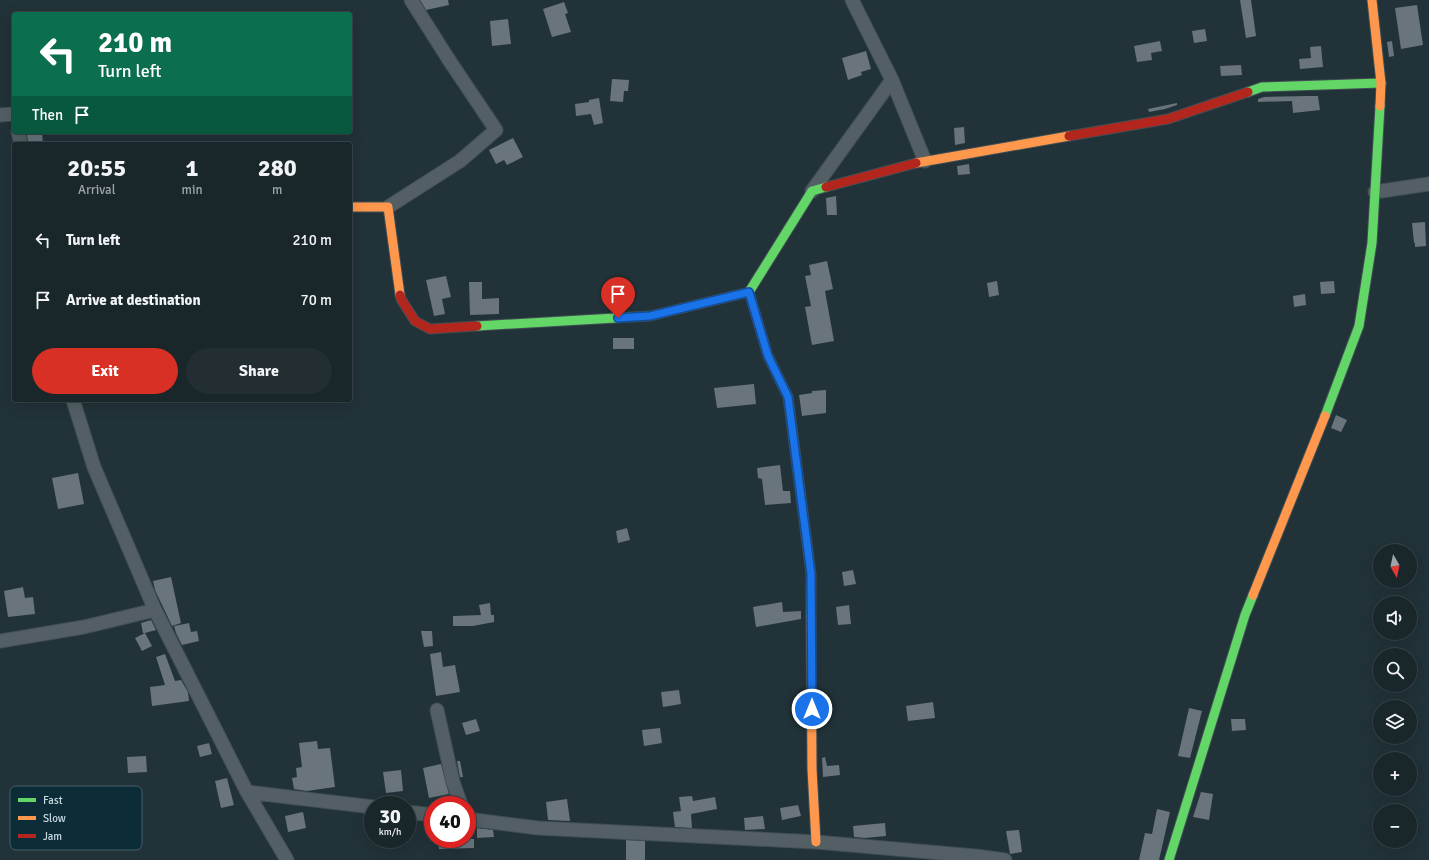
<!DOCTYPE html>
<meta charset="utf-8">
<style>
:root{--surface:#19262a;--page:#222e32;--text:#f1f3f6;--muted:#9fa5a8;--line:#374347;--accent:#d93025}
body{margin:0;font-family:Signika,sans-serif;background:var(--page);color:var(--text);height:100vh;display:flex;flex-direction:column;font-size:15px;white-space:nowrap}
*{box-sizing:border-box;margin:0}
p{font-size:13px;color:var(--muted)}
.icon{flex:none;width:22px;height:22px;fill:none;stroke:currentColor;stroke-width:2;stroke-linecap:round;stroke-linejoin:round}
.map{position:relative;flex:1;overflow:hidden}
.panel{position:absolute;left:12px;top:142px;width:340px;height:260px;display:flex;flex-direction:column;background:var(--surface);border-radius:4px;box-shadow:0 4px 16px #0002,0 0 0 1px var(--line)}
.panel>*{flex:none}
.hud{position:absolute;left:12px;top:12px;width:340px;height:122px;border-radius:4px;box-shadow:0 4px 16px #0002,0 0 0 1px var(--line);background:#0b6e4f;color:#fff;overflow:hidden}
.needle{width:26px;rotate:171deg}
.fabs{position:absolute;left:1373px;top:544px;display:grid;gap:8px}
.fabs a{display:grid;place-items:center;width:44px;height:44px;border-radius:50%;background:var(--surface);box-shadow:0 4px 16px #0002,0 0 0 1px var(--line);font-size:20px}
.speed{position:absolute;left:364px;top:796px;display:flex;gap:8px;font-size:20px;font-weight:700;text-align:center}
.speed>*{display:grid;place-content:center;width:52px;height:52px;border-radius:50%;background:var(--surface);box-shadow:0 4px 16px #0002,0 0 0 1px var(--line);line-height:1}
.speed small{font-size:10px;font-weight:400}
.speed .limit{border:6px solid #d22;background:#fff;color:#111}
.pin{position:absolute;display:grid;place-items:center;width:34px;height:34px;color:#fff;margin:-41px -17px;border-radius:50% 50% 50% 0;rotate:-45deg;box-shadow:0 0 4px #0007}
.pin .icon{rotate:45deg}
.me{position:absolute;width:44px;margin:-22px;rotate:0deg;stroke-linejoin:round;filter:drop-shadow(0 0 3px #0008)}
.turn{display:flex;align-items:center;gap:14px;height:84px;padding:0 20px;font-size:18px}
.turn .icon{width:52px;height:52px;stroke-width:2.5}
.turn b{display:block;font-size:28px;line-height:34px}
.then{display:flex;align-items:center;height:38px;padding:0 20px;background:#0003;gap:8px;font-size:15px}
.eta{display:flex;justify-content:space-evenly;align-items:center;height:68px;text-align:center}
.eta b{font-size:24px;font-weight:700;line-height:28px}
.primary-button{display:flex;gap:8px;margin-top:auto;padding:8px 20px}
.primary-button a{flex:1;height:46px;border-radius:24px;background:var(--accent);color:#fff;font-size:16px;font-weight:700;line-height:46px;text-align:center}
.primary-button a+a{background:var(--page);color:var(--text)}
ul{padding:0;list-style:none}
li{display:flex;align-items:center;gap:12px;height:60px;padding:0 20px}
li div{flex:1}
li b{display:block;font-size:15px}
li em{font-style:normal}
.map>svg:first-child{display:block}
.building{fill:#69747c}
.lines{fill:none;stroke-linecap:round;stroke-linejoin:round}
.street-casing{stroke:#404f54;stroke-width:15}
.fast-casing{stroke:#404f54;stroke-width:11}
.slow-casing{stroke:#404f54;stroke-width:11}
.jam-casing{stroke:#404f54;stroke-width:11}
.street{stroke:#535f64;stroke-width:13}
.fast{stroke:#63d668;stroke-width:9}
.slow{stroke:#ff974d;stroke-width:9}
.jam{stroke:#b3261e;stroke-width:9}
.route-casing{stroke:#114b97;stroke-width:10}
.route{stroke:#1a73e8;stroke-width:7}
.key{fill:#0c2c37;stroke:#44606a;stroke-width:1}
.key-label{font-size:11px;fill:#c7d9e0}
</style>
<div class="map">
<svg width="1429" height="860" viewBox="0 0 1429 860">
<rect width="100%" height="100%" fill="#213238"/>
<path class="building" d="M420,0h28l1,5 -23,5z
M1240,0h11l5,36 -10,2z
M564,2l4,11 -3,1 6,18 -19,5 -9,-28z
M1417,5l6,40 -22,4 -6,-41z
M508,19l3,25 -19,2 -2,-25z
M1205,29l2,12 -13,2 -2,-12z
M1160,41l2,10 -11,2 1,7 -15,2 -3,-16z
M1392,41l2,15 -5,1 -2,-15z
M1321,46l2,21 -23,2 -1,-10 12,-1 -1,-11z
M866,51l5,18 -10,3 1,3 -14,5 -6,-22z
M1241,65l1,10 -21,1 -1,-10z
M612,79l17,1 -1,11h-4l-1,11 -13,-1z
M1307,96h11l2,14 -27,3 -1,-12 -34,1v-3l6,-2z
M599,98l4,25 -9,2 -3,-11 -15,2 -1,-12 14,-2v-2z
M1177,103v2l-12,4 -16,3 -1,-3z
M964,127l1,16 -10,2 -1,-17z
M26,132h16l1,12h-14z
M513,138l10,19 -16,8 -3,-5 -8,4 -7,-14z
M969,164l1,10 -12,1 -1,-9z
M836,196l1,19h-10l-1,-17z
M1425,222l1,24 -11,1v-4h-1l-2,-20z
M827,261l6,28 -8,2 9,50 -22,4 -7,-38 6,-1 -6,-30 6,-1 -2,-10z
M446,276l5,21 -9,2 3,15 -11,2 -8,-36z
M997,281l2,14 -10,2 -2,-14z
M1334,281l1,12 -14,1 -1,-12z
M469,282h13v17l17,-1v16l-29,1z
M1305,294l1,11 -12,2 -1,-11z
M613,338h21v11h-21z
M754,384l2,20 -39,4 -3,-20z
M826,390v23l-24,3 -3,-21 13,-2v-2z
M1336,415l11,5 -6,12 -10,-4z
M780,465l3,26h7l1,12 -26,2 -3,-26 -4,-1 -1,-10z
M78,473l6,31 -26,5 -6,-31z
M627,528l3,12 -12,3 -2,-12z
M853,570l3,14 -12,2 -2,-14z
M171,577l10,46 -9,3 -17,-36 -2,-9z
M23,587l2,11 8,-1 2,17 -27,3 -4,-26z
M782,602l1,10 18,-1v8l-45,8 -3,-20z
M490,603l1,12h3v7l-21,4h-20v-10l28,-1 -2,-10z
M849,605l2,19 -13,1 -2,-18z
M151,620l5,10 -11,3 7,13 -10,5 -7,-13 10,-5h-2l-2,-10z
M189,623l2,9 6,-1 2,10 -17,4 -6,-12 -2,-7z
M421,631h11l1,15 -9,1z
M441,652l2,15 12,-2 5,27 -24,4 -6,-42z
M165,654l10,27 6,-1 7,12 1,9 -37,5 -2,-19 15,-2 -9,-28z
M679,690l2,14 -18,3 -2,-15z
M933,702l2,16 -27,3 -2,-15z
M1189,708l13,3 -12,47 -12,-2z
M476,719l4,12 -14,4 -4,-12z
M1231,719h14l1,11 -14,1z
M660,728l2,15 -18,3 -2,-16z
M317,741l1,8 12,-1 5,39 -28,4 -13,-2 -2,-11 5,-1 -1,-9 6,-1 -3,-24z
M209,743l3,11 -12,3 -3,-11z
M146,756l1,16 -19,1 -1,-16z
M825,757l2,9 12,-1 1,10 -17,2 -1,-19z
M457,761h3l3,16h-3z
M441,764l8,30 -20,4 -6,-30z
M401,770l2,21 -17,2 -3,-21z
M227,778l7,27 -13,3 -6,-27z
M1201,792l12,2 -4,26 -16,-3z
M692,796l1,5 22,-4 2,12 -26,5 1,14 -17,-1 -2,-15 8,-1 -2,-14z
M567,799l3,22 -22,-1 -2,-18z
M798,805l3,11 -19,4 -2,-12z
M1157,809l13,3 -11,48h-20l6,-27 7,1z
M303,812l3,16 -18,4 -3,-16z
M763,816l2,13 -20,1 -1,-12z
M885,823l1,13 -21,2 -11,-1 -1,-11z
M477,828l16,2 1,7 -17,1z
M1019,830l3,22 -12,2 -4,-23z
M438,839h36v9l-35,1z
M626,840l19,1v19h-19z"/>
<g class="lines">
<defs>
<path id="street" d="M852,0l40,80 33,81
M0,115l14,-1
M18,132l3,12
M812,191l80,-111
M1375,192l54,-8
M388,207l72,-46 36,-31 -47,-70 -38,-60
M73,400l21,67 61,143 92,182 40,68
M0,641l84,-14 71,-17
M437,710l16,72 8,23
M247,792l126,15
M407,812l26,3
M467,819l71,9 278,14 159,14 30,4"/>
<path id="fast" d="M1248,92l14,-5 119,-4
M749,292l19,64 20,41 23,177v43
M477,326l173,-10 99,-24 63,-101 14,-4
M1325,416l34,-90 13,-83 8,-137
M1169,860l76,-245 8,-20"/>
<path id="slow" d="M1372,0l9,83 -1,23
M916,163l153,-27
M350,207h38l12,88
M1253,595l72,-179
M811,617l1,152 4,73"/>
<path id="jam" d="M1069,136l99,-17 80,-27
M826,187l90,-24
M400,295l1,4 14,22 15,8 47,-3"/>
</defs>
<use href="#street" class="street-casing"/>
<use href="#fast" class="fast-casing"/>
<use href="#slow" class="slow-casing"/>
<use href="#jam" class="jam-casing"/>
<use href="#street" class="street"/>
<use href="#fast" class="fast"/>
<use href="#slow" class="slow"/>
<use href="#jam" class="jam"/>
</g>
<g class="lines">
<defs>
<path id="route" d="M618,318l32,-2 99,-24 19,64 20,41 23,177 1,135"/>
</defs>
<use href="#route" class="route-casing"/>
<use href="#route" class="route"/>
</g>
<rect x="10" y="786" width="132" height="64" rx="6" class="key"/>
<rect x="18" y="798" width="18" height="4" fill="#63d668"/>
<rect x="18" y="816" width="18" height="4" fill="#ff974d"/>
<rect x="18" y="834" width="18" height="4" fill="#b3261e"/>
<g class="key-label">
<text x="43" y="804">Fast</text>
<text x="43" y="822">Slow</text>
<text x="43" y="840">Jam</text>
</g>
</svg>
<div class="fabs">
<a><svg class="needle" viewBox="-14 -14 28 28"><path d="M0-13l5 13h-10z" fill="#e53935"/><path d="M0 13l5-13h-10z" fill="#9fa5a8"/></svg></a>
<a><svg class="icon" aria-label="sound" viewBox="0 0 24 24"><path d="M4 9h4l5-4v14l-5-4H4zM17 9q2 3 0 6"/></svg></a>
<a><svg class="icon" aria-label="search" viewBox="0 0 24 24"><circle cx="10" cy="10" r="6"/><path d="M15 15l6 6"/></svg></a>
<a><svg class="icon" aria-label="layers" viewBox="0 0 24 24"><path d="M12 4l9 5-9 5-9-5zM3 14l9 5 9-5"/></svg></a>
<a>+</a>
<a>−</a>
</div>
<div class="speed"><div>30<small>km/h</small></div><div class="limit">40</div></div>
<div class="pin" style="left:618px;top:318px;background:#d93025"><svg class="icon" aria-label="arrive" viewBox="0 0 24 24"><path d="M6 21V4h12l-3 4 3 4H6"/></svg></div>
<svg class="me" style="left:812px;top:709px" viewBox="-20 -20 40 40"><circle r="17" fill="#1a73e8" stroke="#fff" stroke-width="3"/><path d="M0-11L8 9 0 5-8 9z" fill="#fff"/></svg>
<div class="hud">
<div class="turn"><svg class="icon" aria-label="left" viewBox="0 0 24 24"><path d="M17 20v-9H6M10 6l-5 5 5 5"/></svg><div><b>210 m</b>Turn left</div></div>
<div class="then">Then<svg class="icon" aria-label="arrive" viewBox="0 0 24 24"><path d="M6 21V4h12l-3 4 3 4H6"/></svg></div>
</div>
<section class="panel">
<div class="eta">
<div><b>20:55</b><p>Arrival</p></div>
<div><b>1</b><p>min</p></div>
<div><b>280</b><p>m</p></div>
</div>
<ul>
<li><svg class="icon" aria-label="left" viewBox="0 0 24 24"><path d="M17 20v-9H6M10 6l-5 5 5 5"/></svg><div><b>Turn left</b></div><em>210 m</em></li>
<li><svg class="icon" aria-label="arrive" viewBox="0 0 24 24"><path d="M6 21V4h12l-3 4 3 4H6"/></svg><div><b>Arrive at destination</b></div><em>70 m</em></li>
</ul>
<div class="primary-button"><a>Exit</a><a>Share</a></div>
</section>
</div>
